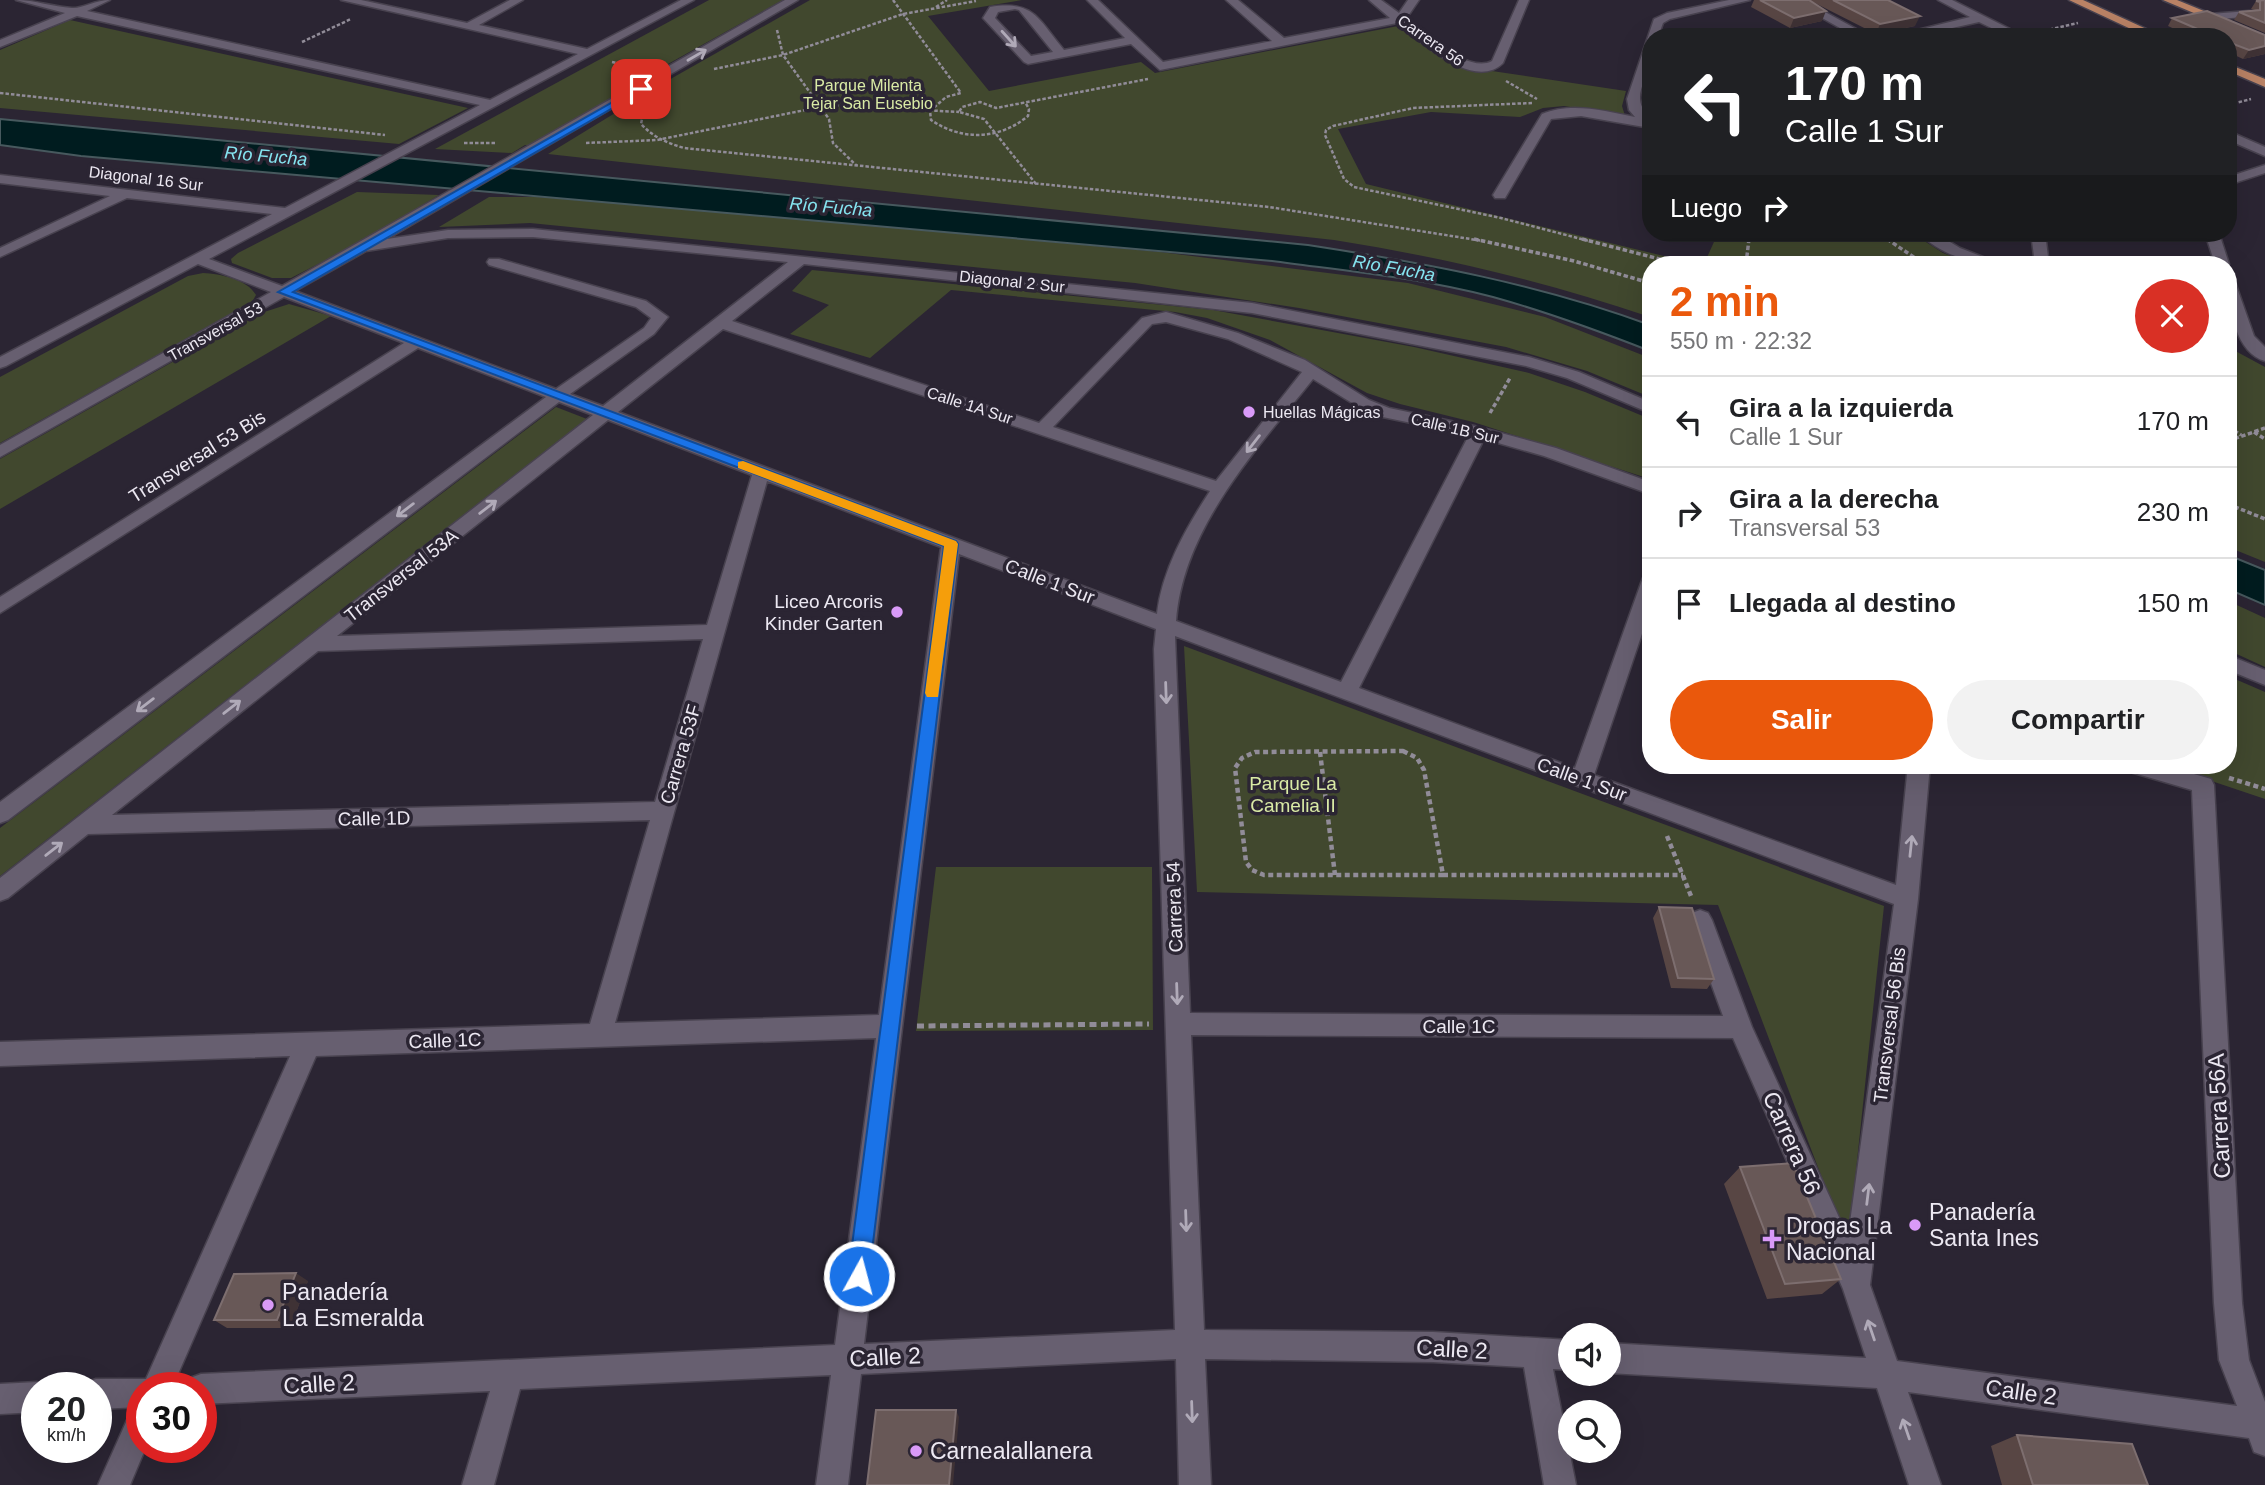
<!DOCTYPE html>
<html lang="es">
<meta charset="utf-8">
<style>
:root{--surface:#fff;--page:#f2f2f2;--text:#202124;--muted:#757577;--line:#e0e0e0;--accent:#ea580c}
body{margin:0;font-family:Arial,sans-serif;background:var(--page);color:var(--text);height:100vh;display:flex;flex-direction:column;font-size:26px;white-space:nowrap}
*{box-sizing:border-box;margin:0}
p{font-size:23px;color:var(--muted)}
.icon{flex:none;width:38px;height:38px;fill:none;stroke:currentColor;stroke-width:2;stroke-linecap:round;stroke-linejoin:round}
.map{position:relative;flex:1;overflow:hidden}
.drawer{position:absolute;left:1642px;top:256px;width:595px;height:518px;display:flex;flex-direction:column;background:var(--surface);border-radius:28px;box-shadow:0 7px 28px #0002}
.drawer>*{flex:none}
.top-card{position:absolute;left:1642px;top:28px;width:595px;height:214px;border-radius:28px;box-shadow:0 7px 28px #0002;background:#202124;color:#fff;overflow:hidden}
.buttons{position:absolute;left:1558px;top:1323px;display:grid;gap:14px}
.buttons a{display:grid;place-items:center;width:63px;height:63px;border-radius:50%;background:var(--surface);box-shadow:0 7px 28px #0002;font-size:35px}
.speed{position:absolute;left:21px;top:1372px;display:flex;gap:14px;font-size:35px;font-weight:700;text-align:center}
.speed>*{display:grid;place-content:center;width:91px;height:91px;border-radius:50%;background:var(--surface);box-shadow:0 7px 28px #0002;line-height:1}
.speed small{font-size:18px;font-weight:400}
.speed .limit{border:10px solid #d22;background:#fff;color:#111}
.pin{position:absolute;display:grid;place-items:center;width:60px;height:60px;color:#fff;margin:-30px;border-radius:14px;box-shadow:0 4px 10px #0006}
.me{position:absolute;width:77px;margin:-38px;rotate:7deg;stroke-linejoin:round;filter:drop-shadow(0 0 5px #0008)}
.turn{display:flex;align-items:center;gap:24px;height:147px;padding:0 28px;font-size:32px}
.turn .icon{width:91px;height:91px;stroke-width:2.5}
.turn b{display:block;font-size:49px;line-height:60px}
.then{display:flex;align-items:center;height:66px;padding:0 28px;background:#0003;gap:14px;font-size:26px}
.round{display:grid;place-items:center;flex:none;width:74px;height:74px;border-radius:37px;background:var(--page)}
.overview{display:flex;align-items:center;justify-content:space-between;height:119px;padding:0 28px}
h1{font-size:42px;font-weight:800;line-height:52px;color:var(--accent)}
.button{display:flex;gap:14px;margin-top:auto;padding:14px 28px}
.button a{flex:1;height:80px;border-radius:42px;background:var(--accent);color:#fff;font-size:28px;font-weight:800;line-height:80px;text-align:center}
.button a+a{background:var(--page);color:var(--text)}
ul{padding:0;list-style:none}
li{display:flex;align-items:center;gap:21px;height:91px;padding:0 28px;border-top:2px solid var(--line)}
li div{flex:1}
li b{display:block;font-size:26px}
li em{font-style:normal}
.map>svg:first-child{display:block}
.green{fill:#41482e}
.water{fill:#001c1f;stroke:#47595e;stroke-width:2}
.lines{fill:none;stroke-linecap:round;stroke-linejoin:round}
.minor-casing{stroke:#48424f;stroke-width:3}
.major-casing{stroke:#48424f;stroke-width:3}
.path-far3{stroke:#918c98;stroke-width:2.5;stroke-dasharray:3.5 2;stroke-linecap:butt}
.path-far2{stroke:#918c98;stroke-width:3.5;stroke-dasharray:4.5 2.5;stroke-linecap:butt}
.path-far1{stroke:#918c98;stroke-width:4.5;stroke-dasharray:5 3.5;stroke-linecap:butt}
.path{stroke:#918c98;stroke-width:5;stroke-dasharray:7 4.5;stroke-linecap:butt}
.minor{fill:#675f70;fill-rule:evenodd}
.major{fill:#b98265;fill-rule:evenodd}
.wall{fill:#584644}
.shaded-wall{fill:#3f3235}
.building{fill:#685857;stroke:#7d6e6f;stroke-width:2}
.oneway{stroke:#b0aab8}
.route{fill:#1a73e8;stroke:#114b97;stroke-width:2}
.slow{fill:#f59e0b}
.poi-dot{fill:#d99af8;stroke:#2b2533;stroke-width:2.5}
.labels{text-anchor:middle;stroke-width:7;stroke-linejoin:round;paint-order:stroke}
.far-street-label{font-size:16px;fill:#ece8f2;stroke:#2b2533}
.far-park-label{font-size:16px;fill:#d9eaa5;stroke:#2b2533}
.far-poi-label{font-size:16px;fill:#ece8f2;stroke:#2b2533;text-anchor:start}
.far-water-label{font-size:18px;font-style:italic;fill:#85e4f0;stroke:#2b2533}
.street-label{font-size:19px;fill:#ece8f2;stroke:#2b2533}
.poi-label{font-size:19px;fill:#ece8f2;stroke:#2b2533;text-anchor:end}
.park-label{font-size:19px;fill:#d9eaa5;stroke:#2b2533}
.near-street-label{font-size:23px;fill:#ece8f2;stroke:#2b2533}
.near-poi-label{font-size:23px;fill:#ece8f2;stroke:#2b2533;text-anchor:start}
</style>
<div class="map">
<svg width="2265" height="1485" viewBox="0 0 2265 1485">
<rect width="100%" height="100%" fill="#2b2533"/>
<path class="green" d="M709,0h74l-124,69 -124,76h-10l-13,8 -77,-4z
M810,0h212l-94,16 61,75 152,-29 14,11 243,-47 60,40 168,25 -4,15 3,10 -61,-10 -21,2 -23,9 -89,-5 -93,17 28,55 331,80h-47v53c-103,-35 -208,-60 -316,-77l-786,-86 126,-77z
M70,20l398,88 -69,36 -399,-36v-58z
M357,192l82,3 -20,12 8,1 -136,70h-19l-40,-15 -1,-4 7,-6z
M489,197h49l173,14 449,41 248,31 137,34 105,41v39l-63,-26 -81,-24 -207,-39 -164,-25 -605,-60 -91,4z
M1718,233h194l31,20 30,11h-269z
M812,270l401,40 201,37 115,26 56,19 65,27v60l-177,-57 -73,-18 -33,-11 -97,-53 -63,-22 -32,-6 -224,-22 -81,68 -80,-24 39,-29 -37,-14z
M203,273c17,1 44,6 53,22l-4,7 -252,141v-66l188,-101z
M289,304l42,12 -331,193v-50l258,-145z
M2228,347l37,20v195l-37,-15z
M556,407l31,12 -587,457v-48z
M2228,601l37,17v49l-37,-17z
M1184,646l700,260 -36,340 -130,-341 -521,-13z
M2228,676l37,16v107l-101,-34h64z
M936,867h216l1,163 -237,1z"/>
<path class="water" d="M0,119l1308,126c117,18 231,39 342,80v26c-51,-20 -103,-39 -157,-54 -72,-19 -147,-26 -221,-36l-1191,-105 -81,-11z
M2228,555l37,15v35l-37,-16z"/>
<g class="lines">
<defs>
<path id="minor" d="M16,0c19,0 37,7 56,8 9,1 24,-8 38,-8l-23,11 403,89 88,-46 -237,-54h20l106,23 43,-23h13l-44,25 108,24 94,-49h13l-485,259 73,27 503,-286h13l-411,239 61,-9 85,-1 719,74 277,54 50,15 71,30v11l-83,-35 -41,-12 -274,-53 -448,-49 -72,57 307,102 103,-105 24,-6 72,21 67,27 64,40 20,8 90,19 77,21 94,34v12l-106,-38 -60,-17 -125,249 216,80 66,-185 2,-5 7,-1v33l-56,165 302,110 12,-120h22l-12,134 -48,386 27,76 340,45 -18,-46 -5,-57 -22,-513 -65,-19 -3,-6h39l48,14 3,6 28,518 7,57 16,42v54l-11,-4 -5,-14 -341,-46 33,93h-32l-32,-97 -269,-15v-30l258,15 -23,-69 -110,-251 -542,-3 13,295 229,2 137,8v30l-17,-1 23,116h-32l-20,-118 -91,-5 -228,-3 6,126h-32l-3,-126 -315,15 -13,111h-32l15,-110 -311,14 -26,96h-32l28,-94 -289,13v-16h-14l3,-10 11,-4 634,-29 41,-307 -560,18 -144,332h-30v19l-46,2v-21h-12l1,-5 11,-4h50l144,-323 -290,10v-24l590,-18 60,-204 -562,14 -80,64 -8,3v-23l593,-463 -34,-13 -551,418 -8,3v-21l546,-405 -128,-49 -418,265v-16l404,-254 -120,-46 -284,160v-12l271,-153 -73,-28 -192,102 -6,2v-11l272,-143 -145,-16 -127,59v-9l110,-52 -110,-13v-8l285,33 195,-103 -403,-89 -77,31v-7l65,-27zM533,237l255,25 -185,144 -33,-12 84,-60 14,-17 -22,-16 -147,-42h-10l-2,3 2,3 147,42 15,11 -7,10 -88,61 -261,-98 71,-40 82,-13zM1166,322l62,17 74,33 -86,109 -163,-54 99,-103zM723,329l487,162c-24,37 -48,79 -53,123l-539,-202zM1313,379l44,27 21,10 91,19 -128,247 -165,-61c7,-94 81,-172 137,-242zM608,420l144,55 -45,150 -370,11zM767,481l174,66 -62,468 -264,8zM959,554l197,75 -2,20 21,681 -311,14zM1175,636l719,268 -46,333 -96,-210 -40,-107 -4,-7 -8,-3 -8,3 -4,7 35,96 -533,-3zM703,639l-48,163 -543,13 206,-164z
M1087,0h11l65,62 109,-21 -46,-41h12l46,38 106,-20 -21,-18h12l18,13 9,-13h11l-13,19c19,14 62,55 86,42l27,-61h10l-26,63c-29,29 -83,-22 -106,-40l-237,47 -29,-26 -103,20 -4,-2 -41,-44 7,-11c44,-7 48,12 74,43l61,-12zM1015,9l4,1 34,42 -22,4 -36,-38 3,-6z
M1729,0h21l-80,19 -7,4 -5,14h-8c0,7 1,15 0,23 -3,23 -21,38 0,57v11l-69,-12 -30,3 -46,79h-10l-2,-3 49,-81c29,-12 63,-3 93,3l-6,-7 -2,-11 27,-80 13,-6z
M1790,0h13l68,37h-15z
M1938,0h14l74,37h-16l-31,-15 -67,15h-23l81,-20z
M2249,11l4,1v4l-43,4 -6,-3 6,-3z
M2228,131l37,16v9l-37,-16z
M2265,165v8l-37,12v-8z
M1919,233h16l25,15 41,16c-28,1 -62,-10 -82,-31z
M2031,233h14l3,24 -5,7h-15l6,-8z
M2205,233h14l10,31 -1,2 -13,-2z
M2228,278l7,4 19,54 11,11v14c-30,-8 -38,-58 -37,-83z
M2228,655l37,15v15l-37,-15z
M37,1382l11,6h-11v24l-37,2v-30z
M142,1407v40h4l-16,38h-32l33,-74z"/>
<path id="major" d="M2069,0h14l81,37h-16z
M2163,0h14l88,36v7z
M2228,64l37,15v8l-37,-16z"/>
</defs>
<use href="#minor" class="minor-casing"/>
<use href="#major" class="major-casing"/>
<path class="path-far3" d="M893,0l68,93 -15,4 -16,14 1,9c31,21 68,20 97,-4l1,-7 -4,-7
M936,7l11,-7
M777,30l6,25 46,64 4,24 24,23
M2039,32l39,-9
M302,42l49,-23
M612,62l22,5
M714,69l69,-14 120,-41 73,-13
M1506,81l31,18
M0,93l385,42
M1532,103l-119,5 -80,18 -7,4 -1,5 19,44 10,8 147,31 88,23
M2228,105l23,-6
M644,109l-3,15c12,13 26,19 43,24l585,59 214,34
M464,143h33
M586,143l71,-3 173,-35 129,7
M1036,184l-52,-65 -25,-7 3,-5 18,-5 16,6 152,-29
M1878,233l11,8
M1749,241l1,-8"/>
<path class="path-far2" d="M1474,239l100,22 76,22
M1582,239l97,25
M1887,239l37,25
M1746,264l3,-25
M1490,413l20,-35
M2228,427l13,8
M2254,432l11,7
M2228,441l37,-13
M2228,504l37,15"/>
<path class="path-far1" d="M1403,751l14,7 7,12 19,105h-179l-12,-5 -6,-8 -11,-94 7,-10 13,-6z
M1320,752l15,123
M2229,778l36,11
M1667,836l24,60
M1443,875h240"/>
<path class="path" d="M917,1026l232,-2"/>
<use href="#minor" class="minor"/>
<use href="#major" class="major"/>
</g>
<path class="wall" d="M1754,0h55l13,21 -32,7 -39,-21z
M1809,0h79l27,26 -39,8z
M2265,0v33l-31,-13 5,-8 16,-2 -4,-1 5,-8z
M2172,18l93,17v19l-22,5 -15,-7v-15h-36l-24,-11z
M1659,907l55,72 -7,10 -36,-1 -18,-70z
M1740,1167l101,112 -19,15 -55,5 -43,-115z
M308,1281l-18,47h-63l-13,-8z
M2017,1435l131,50h-146l-11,-39z"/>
<path class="shaded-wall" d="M1826,11l-4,10 -32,7 4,-10z
M1920,16l-5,10 -39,8 4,-10z
M2265,46v8l-22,5 6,-9z
M296,1273l12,8 -18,47 -13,-8z
M956,1410l3,7 -6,68h-4z"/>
<path class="building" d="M1760,0h49l17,11 -32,7z
M1833,0h55l32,16 -40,8z
M2265,0v23l-26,-11 21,-2v-8l-4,-1z
M2207,11l58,24v11l-16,4 -21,-8v-5h-12l-44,-19z
M1659,907l33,1 22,71 -36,-1z
M1793,1163l48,116 -56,5 -45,-117z
M296,1273l-19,47h-63l20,-46z
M876,1410h80l-7,75h-82z
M2017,1435l115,9 16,41h-115z"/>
<defs><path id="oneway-shaft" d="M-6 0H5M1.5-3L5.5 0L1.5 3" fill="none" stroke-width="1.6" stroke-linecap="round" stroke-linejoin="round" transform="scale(1.75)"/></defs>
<g class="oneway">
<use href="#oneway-shaft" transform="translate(1009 39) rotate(48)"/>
<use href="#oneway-shaft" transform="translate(697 55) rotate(-30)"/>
<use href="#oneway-shaft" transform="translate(1253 444) rotate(128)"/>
<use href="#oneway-shaft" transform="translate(488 507) rotate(-38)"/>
<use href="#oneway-shaft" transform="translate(405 510) rotate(143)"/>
<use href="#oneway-shaft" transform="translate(1166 693) rotate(88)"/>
<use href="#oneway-shaft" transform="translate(145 705) rotate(143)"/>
<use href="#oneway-shaft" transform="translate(232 707) rotate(-38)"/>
<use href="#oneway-shaft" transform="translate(1911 846) rotate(-84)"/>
<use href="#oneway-shaft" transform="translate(54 849) rotate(-38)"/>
<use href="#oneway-shaft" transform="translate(1177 994) rotate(88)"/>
<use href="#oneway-shaft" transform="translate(1868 1194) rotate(-83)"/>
<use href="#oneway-shaft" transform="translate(1186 1221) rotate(88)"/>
<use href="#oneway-shaft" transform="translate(1871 1330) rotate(-109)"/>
<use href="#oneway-shaft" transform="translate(1192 1412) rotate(88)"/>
<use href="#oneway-shaft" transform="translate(1906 1429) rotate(-109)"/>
</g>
<path class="route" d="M641,86l4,3 -1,1 -351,202 663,249 2,3 -89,732 -3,7 -7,3 -8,-3 -3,-7 96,-730 -666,-254z"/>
<path class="slow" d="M743,461l213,80 2,3 -20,153h-11l-2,-4 19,-147 -206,-78v-6z"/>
<g class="poi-dot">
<circle cx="1249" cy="412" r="7"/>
<circle cx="897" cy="612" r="7"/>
<circle cx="1915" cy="1225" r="7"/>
<path d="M1768.5 1228.5h7v7h7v7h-7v7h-7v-7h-7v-7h7z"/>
<circle cx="268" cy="1305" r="7"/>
<circle cx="916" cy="1451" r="7"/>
</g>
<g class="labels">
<g class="far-street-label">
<text transform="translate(1431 40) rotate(35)" y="6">Carrera 56</text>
<text transform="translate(146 178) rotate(7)" y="6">Diagonal 16 Sur</text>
<text transform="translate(1012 281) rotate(6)" y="6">Diagonal 2 Sur</text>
<text transform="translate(215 331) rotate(-29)" y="6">Transversal 53</text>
<text transform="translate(970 405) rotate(18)" y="6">Calle 1A Sur</text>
<text transform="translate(1455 428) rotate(13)" y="6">Calle 1B Sur</text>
</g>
<g class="far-park-label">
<text x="868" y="91">Parque Milenta<tspan x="868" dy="18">Tejar San Eusebio</tspan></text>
</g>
<g class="far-poi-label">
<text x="1263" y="418">Huellas Mágicas</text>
</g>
<g class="far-water-label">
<text transform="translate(266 156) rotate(5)" y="6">Río Fucha</text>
<text transform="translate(831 207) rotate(5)" y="6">Río Fucha</text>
<text transform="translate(1394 268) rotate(10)" y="6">Río Fucha</text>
</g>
<g class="street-label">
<text transform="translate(197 456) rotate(-32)" y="7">Transversal 53 Bis</text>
<text transform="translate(401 575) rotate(-38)" y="7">Transversal 53A</text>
<text transform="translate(1050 581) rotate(21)" y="7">Calle 1 Sur</text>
<text transform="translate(680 754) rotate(-74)" y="7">Carrera 53F</text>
<text transform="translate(1582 779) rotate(20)" y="7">Calle 1 Sur</text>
<text transform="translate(374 818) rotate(-1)" y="7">Calle 1D</text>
<text transform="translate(1174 907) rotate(-92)" y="7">Carrera 54</text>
<text transform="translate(1889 1025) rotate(-83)" y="7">Transversal 56 Bis</text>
<text x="1459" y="1033">Calle 1C</text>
<text transform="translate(445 1040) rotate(-2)" y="7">Calle 1C</text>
</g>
<g class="poi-label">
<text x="883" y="608">Liceo Arcoris<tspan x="883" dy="22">Kinder Garten</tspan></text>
</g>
<g class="park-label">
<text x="1293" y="790">Parque La<tspan x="1293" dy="22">Camelia II</tspan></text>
</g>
<g class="near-street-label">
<text transform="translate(2219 1116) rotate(-93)" y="8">Carrera 56A</text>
<text transform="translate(1792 1143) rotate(66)" y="8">Carrera 56</text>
<text transform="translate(1452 1349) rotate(3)" y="8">Calle 2</text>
<text transform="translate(885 1357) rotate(-3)" y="8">Calle 2</text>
<text transform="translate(319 1384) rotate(-3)" y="8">Calle 2</text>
<text transform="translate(2021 1392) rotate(8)" y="8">Calle 2</text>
</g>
<g class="near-poi-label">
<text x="1929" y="1220">Panadería<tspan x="1929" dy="26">Santa Ines</tspan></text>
<text x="1786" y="1234">Drogas La<tspan x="1786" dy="26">Nacional</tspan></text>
<text x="282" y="1300">Panadería<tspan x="282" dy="26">La Esmeralda</tspan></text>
<text x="930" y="1459">Carnealallanera</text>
</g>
</g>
</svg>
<div class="buttons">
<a><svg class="icon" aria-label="sound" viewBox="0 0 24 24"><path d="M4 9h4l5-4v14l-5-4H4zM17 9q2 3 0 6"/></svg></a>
<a><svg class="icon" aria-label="search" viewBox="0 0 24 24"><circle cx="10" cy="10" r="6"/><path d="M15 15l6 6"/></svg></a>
</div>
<div class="speed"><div>20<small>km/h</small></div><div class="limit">30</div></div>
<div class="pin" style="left:641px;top:89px;background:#d93025"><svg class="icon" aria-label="arrive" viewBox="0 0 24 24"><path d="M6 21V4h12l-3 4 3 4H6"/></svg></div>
<svg class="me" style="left:859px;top:1276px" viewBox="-20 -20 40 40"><circle r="17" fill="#1a73e8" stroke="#fff" stroke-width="3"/><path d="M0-11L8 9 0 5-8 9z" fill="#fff"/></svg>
<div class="top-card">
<div class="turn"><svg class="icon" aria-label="left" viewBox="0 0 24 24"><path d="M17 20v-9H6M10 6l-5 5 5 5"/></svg><div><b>170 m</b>Calle 1 Sur</div></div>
<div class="then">Luego<svg class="icon" aria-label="right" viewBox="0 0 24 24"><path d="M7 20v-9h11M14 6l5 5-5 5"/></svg></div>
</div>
<section class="drawer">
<div class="overview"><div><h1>2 min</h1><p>550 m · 22:32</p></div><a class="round" style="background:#d93025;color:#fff"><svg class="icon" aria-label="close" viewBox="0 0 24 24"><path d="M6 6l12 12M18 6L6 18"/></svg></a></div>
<ul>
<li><svg class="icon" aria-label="left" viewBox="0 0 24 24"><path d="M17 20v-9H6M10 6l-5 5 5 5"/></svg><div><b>Gira a la izquierda</b><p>Calle 1 Sur</p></div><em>170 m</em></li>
<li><svg class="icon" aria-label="right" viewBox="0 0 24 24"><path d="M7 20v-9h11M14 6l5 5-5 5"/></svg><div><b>Gira a la derecha</b><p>Transversal 53</p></div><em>230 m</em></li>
<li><svg class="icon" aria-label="arrive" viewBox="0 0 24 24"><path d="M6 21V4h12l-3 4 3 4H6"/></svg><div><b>Llegada al destino</b></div><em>150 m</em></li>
</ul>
<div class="button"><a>Salir</a><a>Compartir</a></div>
</section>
</div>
